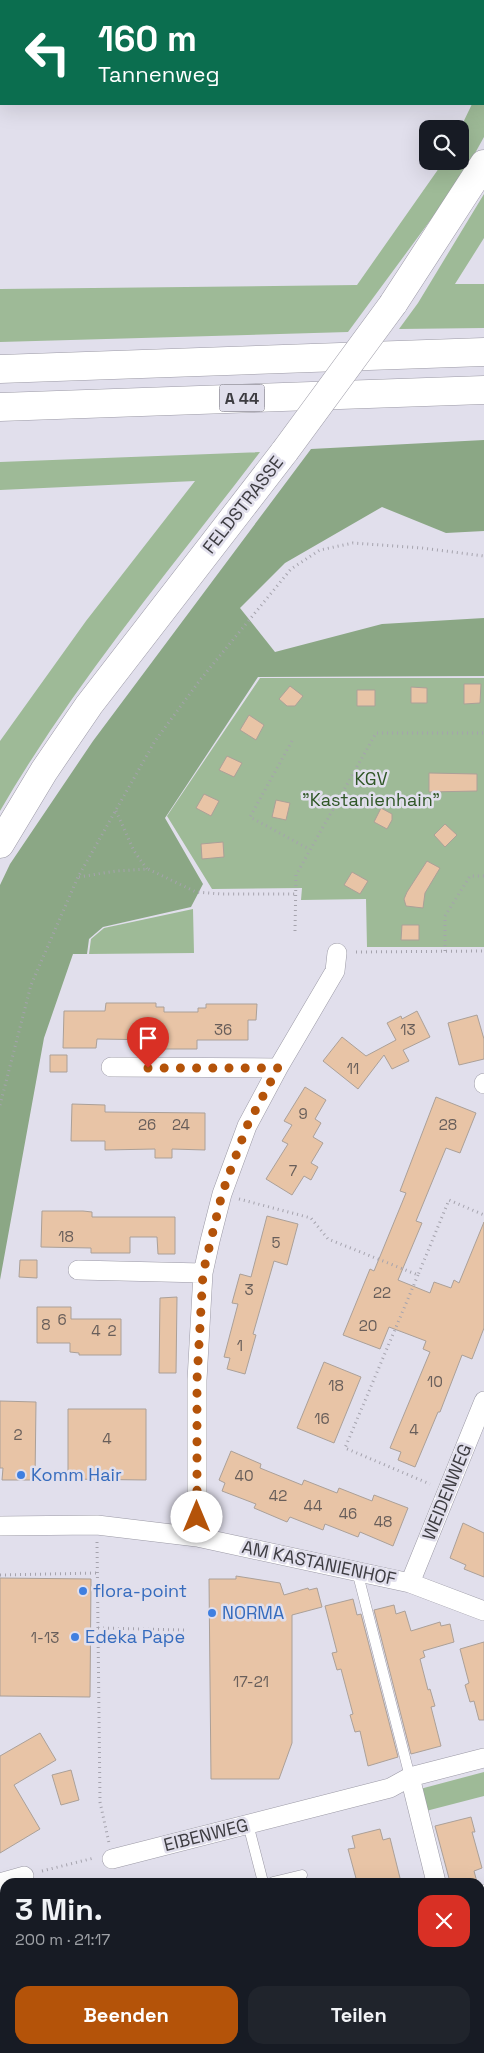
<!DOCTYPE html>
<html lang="de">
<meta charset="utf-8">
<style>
:root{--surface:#171b24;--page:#20242c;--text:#f1f3f6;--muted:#9ea1a6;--accent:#b45309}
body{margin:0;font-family:"Space Grotesk",sans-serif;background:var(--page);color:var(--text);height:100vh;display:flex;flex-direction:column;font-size:19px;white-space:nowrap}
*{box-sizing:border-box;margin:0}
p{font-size:16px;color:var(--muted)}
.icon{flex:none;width:28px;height:28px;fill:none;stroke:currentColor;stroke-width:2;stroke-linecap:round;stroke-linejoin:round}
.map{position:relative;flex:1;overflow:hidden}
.panel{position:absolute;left:0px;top:1878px;width:485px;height:176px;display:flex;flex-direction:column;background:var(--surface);border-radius:15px 15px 0 0;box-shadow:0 5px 20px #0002}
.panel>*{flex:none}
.banner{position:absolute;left:0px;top:0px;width:485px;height:105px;box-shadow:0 5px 20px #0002;background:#0b6e4f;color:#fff;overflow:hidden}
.tools{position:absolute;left:419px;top:120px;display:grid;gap:10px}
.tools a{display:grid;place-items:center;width:50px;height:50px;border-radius:10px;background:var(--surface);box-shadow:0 5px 20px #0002;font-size:25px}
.pin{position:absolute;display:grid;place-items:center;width:42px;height:42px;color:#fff;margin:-51px -21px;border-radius:50% 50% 50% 0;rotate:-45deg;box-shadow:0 0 5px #0007}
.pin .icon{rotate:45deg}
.me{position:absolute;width:55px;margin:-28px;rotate:0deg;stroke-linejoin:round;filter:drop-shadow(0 0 4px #0008)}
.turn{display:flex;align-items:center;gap:18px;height:105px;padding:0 15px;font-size:22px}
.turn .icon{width:65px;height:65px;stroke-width:2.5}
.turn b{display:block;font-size:35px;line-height:42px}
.round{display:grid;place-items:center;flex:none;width:52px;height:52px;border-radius:15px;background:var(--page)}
.summary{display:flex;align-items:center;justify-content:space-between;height:85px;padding:0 15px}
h1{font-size:30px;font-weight:700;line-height:38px}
.cta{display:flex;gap:10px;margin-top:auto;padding:10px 15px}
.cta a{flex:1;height:58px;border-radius:15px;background:var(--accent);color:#fff;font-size:20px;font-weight:700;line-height:58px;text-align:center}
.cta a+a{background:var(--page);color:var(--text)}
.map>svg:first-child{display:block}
.green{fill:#9eba97}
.forest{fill:#8ba785}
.building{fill:#e8c4a6;stroke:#aba098}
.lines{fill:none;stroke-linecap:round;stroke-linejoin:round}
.lane-casing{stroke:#9b99a5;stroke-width:11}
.street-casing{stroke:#9b99a5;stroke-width:20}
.secondary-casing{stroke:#9b99a5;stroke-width:29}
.highway-casing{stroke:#9b99a5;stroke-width:29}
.path{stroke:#a5a3ad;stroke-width:3;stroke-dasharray:1 4;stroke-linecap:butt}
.lane{stroke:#fff;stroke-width:10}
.street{stroke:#fff;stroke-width:19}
.secondary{stroke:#fff;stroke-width:28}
.highway{stroke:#fff;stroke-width:28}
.secondary-bridge-casing{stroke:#9b99a5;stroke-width:29;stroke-linecap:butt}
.secondary-bridge{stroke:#fff;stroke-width:28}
.route{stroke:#b45309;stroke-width:9;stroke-dasharray:0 16.2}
.shop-dot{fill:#3f7fe0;stroke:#e1dfec;stroke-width:2}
.labels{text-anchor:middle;stroke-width:5;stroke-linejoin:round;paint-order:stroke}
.number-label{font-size:15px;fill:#685e5a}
.shield{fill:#e1dfec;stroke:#6e6d74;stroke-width:1}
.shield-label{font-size:16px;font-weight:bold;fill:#3d3c41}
.street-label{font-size:18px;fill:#3d3c41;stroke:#e1dfec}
.park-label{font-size:18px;fill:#305727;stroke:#e1dfec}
.shop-label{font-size:18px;fill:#366cbe;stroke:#e1dfec;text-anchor:start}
</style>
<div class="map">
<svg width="484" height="2053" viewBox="0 0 484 2053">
<rect width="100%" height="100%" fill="#e1dfec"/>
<path class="green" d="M484,80v57l-24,43 -112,152 -348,10v-53l357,-4 87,-124h16v-32l12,-25h12z
M484,194v44l-29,46h29v44l-85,1 19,-26z
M260,452c-89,117 -186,231 -260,359v-70l86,-120 109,-140 -195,9v-28z
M260,678h224v269h-117l-1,-48 -65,1 1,-12 -90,1 -45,-73z
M193,909l1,44 -105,1 2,-15 13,-11z
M484,1772v24l-58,15 -6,-22z"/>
<path class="forest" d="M484,440v91l-38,2 -64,-26 -97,56 -45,45 35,44 107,-28 102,-6v58l-226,1 -93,141 38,66 -12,23 -88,20 -14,12 -2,15h-14l-29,84 -44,242v-395l10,-21 83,-123 218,-292z
M0,1959l5,7v83h29l1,4h-35z"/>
<path class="building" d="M464,684h17l-1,19 -16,1z
M290,686l13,10 -8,10h-8l-8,-7z
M411,687l16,1v15h-16z
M357,690h18v16h-18z
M249,715l15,10 -8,15 -16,-10z
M227,756l15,7 -8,14 -15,-7z
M429,773l48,1v17l-48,1z
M204,794l15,7 -8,15 -15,-8z
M276,800l14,3 -4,17 -14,-3z
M381,808l11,6v6l-5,9 -13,-7z
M445,824l12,11 -12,12 -11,-12z
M223,842l1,15 -22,2 -1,-15z
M427,861l13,7 -15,25 -2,15 -17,-2 -2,-7 3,-7z
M352,872l16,9 -8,13 -16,-9z
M402,925h17v15h-18z
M106,1003h50v4h8v5h34v-4h8v-4h51l-1,16h-8v20h-51v9h-33v-9l-67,-1 -1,9h-33l1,-37h41z
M417,1011l13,26 -27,13 6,11 -17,8 -8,-14 -26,34 -35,-28 19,-24 24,19 30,-16 -9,-17 14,-7 1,3z
M477,1015l7,24v20l-25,6 -11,-42z
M50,1055h17v17h-17z
M305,1087l21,13 -11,19 6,4 -8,14 10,6 -12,20 7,4 -7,13 -7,-4 -12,19 -26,-16 22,-35 -6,-3 10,-16 -8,-4z
M436,1097l40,16 -16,40 -14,-5 -30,73 6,2 -24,57 32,13 4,-11 17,6 3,-8 5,3 25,-61v106l-12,31 -10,-4 -22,57h-2l-23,55 -17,-7 3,-8 -11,-4 40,-96 -7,-3 3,-8 -37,-14 -9,22 -37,-14 27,-66 4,2 32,-78 -6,-2z
M72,1104l33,1v7l100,1v37l-33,-1v9h-17v-9l-50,1v-9h-34z
M42,1211h41l9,1v5h83v37h-17l-1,-17h-27v16h-39v-5l-50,-1z
M267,1216l31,8 -11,41 -13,-4 -21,73 3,1 -11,39 -18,-5 3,-11 -6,-1 14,-53 -6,-1 8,-29 11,3z
M20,1260h17v18l-18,-1z
M177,1297l-1,76h-17l1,-75z
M37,1307h34v12h50v36h-42v-2l-9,-1v-9h-33z
M324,1362l37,15 -27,66 -37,-15z
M0,1401l36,1 -1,78h-33l1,-12h-3z
M68,1409h78v71l-78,-1z
M231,1451l30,13 -1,4 42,17 2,-5 33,13 2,-5 33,13 2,-6 34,13 -15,38 -33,-14 -2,5 -33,-13 -2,6 -33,-13 -3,5 -33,-14 2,-4 -34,-13 3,-8 -6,-3z
M463,1523l21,10v44l-20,-8 2,-4 -16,-7z
M236,1576l44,7 4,12 24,-7 1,2 8,-2 5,19 -30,8v128l-13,36h-68l-2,-200h27z
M0,1578l91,1 -1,118 -90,-1z
M353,1599l4,16 4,-1 37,143 -30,9 -8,-35 -5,1 -5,-17 3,-1 -12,-45 -4,1 -5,-17 5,-1 -12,-46z
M394,1605l2,9 9,-3 6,20 29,-9 1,4 9,-2 4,18 -31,9 2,6 -5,2 8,31 2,-1 5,17 -4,1 10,39 -30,8 -37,-144z
M484,1642v78h-5l-5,-19 -4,1 -5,-17 4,-2 -9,-34z
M40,1733l16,27 -42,25 26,44 -40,24v-97z
M71,1770l8,30 -18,5 -9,-30z
M471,1817l4,15h-3l10,36 -8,3 3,11h-27l-15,-56z
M380,1829l3,11 7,-2 11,44h-44l-9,-33 7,-1 -3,-12z"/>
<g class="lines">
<defs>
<path id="lane" d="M357,1571l53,206
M248,1824l15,58
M273,1882l29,-7"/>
<path id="street" d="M111,1067l167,1
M484,1084v-1
M78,1270l125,3
M0,1526l97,-1 100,12 213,46 74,28
M197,1537v-157l6,-107 7,-32 12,-47 25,-68 31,-58 57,-97 2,-18
M410,1583l74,-182
M410,1777l26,105
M112,1859l278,-71 20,-11 74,-19
M0,1883l24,-7
M480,1895l4,-1
M143,2049l1,4
M443,2049l1,4"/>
<path id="secondary" d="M393,304l91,-140
M0,844l44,-73 45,-66 196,-254"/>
<path id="highway" d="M0,369l484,-17
M0,407l484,-17"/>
</defs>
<use href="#lane" class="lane-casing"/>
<use href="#street" class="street-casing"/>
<use href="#secondary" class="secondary-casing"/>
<use href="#highway" class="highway-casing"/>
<path class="path" d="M292,741l-42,76 59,32
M116,811l18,40 13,18
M79,877l37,-6 32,-2 48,23 25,2h74
M295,931l1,-56 80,-142h108
M445,951v-35l25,-40h14
M356,952l128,-1
M0,1105l31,-120 47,-108 77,-136 45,-61 91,-111 29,-19 33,-7 69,5 62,8
M239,1199l72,19 17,21 90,36 31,-75 35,15
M418,1275l-73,173 85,36
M97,1542l3,260 9,41
M0,1575l97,-2
M98,1628l86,2
M42,1871l52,-13
M242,2049l1,4
M403,2053l16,-4"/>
<use href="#lane" class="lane"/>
<use href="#street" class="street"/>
<use href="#secondary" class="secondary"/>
<use href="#highway" class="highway"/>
<defs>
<path id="secondary-bridge" d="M285,451l108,-147"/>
</defs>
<use href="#secondary-bridge" class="secondary-bridge-casing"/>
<use href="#secondary-bridge" class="secondary-bridge"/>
</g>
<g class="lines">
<path class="route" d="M148,1068h130l-31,58 -19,51 -6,17 -19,79 -6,107v137"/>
</g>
<g class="shop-dot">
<circle cx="21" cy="1475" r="5"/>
<circle cx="83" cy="1591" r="5"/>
<circle cx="212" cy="1613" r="5"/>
<circle cx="75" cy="1637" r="5"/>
</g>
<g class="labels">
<g class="number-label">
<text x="223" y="1035">36</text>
<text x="408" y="1035">13</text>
<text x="353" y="1074">11</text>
<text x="303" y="1119">9</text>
<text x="147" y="1130">26</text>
<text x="181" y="1130">24</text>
<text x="448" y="1130">28</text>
<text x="293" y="1176">7</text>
<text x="66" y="1242">18</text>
<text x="276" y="1248">5</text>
<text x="249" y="1295">3</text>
<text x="382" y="1298">22</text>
<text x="62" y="1325">6</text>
<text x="46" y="1330">8</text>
<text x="368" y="1331">20</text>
<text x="96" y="1336">4</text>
<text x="112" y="1336">2</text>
<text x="240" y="1351">1</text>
<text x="435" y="1387">10</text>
<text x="336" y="1391">18</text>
<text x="322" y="1424">16</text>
<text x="414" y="1435">4</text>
<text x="18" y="1440">2</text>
<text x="107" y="1444">4</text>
<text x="244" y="1481">40</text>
<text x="278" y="1501">42</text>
<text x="313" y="1511">44</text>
<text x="348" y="1519">46</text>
<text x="383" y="1527">48</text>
<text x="45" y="1643">1-13</text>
<text x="251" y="1687">17-21</text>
</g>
<rect class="shield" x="219.5" y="384.5" width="45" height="27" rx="4"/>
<g class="shield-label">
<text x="242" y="404">A 44</text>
</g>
<g class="street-label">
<text transform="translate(243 505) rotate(-52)" y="6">FELDSTRASSE</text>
<text transform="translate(447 1492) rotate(-68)" y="6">WEIDENWEG</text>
<text transform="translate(319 1563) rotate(12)" y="6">AM KASTANIENHOF</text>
<text transform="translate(206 1835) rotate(-14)" y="6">EIBENWEG</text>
</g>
<g class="park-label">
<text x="371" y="785">KGV<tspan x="371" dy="21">"Kastanienhain"</tspan></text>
</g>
<g class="shop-label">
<text x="31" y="1481">Komm Hair</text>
<text x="93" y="1597">flora-point</text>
<text x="222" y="1619">NORMA</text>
<text x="85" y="1643">Edeka Pape</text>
</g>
</g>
</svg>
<div class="tools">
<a><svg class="icon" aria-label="search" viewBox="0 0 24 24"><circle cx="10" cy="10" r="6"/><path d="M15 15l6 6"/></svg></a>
</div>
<div class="pin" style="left:148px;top:1068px;background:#d93025"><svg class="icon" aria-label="arrive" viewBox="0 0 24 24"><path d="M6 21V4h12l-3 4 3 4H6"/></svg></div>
<svg class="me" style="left:197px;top:1517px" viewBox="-20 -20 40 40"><circle r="19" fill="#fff"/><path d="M0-13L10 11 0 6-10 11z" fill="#b45309"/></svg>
<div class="banner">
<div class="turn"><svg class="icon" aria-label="left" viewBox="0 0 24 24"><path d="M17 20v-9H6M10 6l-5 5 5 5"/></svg><div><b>160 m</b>Tannenweg</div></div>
</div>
<section class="panel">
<div class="summary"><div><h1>3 Min.</h1><p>200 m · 21:17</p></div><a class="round" style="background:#d93025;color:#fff"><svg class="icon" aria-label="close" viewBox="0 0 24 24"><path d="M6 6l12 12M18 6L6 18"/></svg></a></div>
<div class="cta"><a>Beenden</a><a>Teilen</a></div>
</section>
</div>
